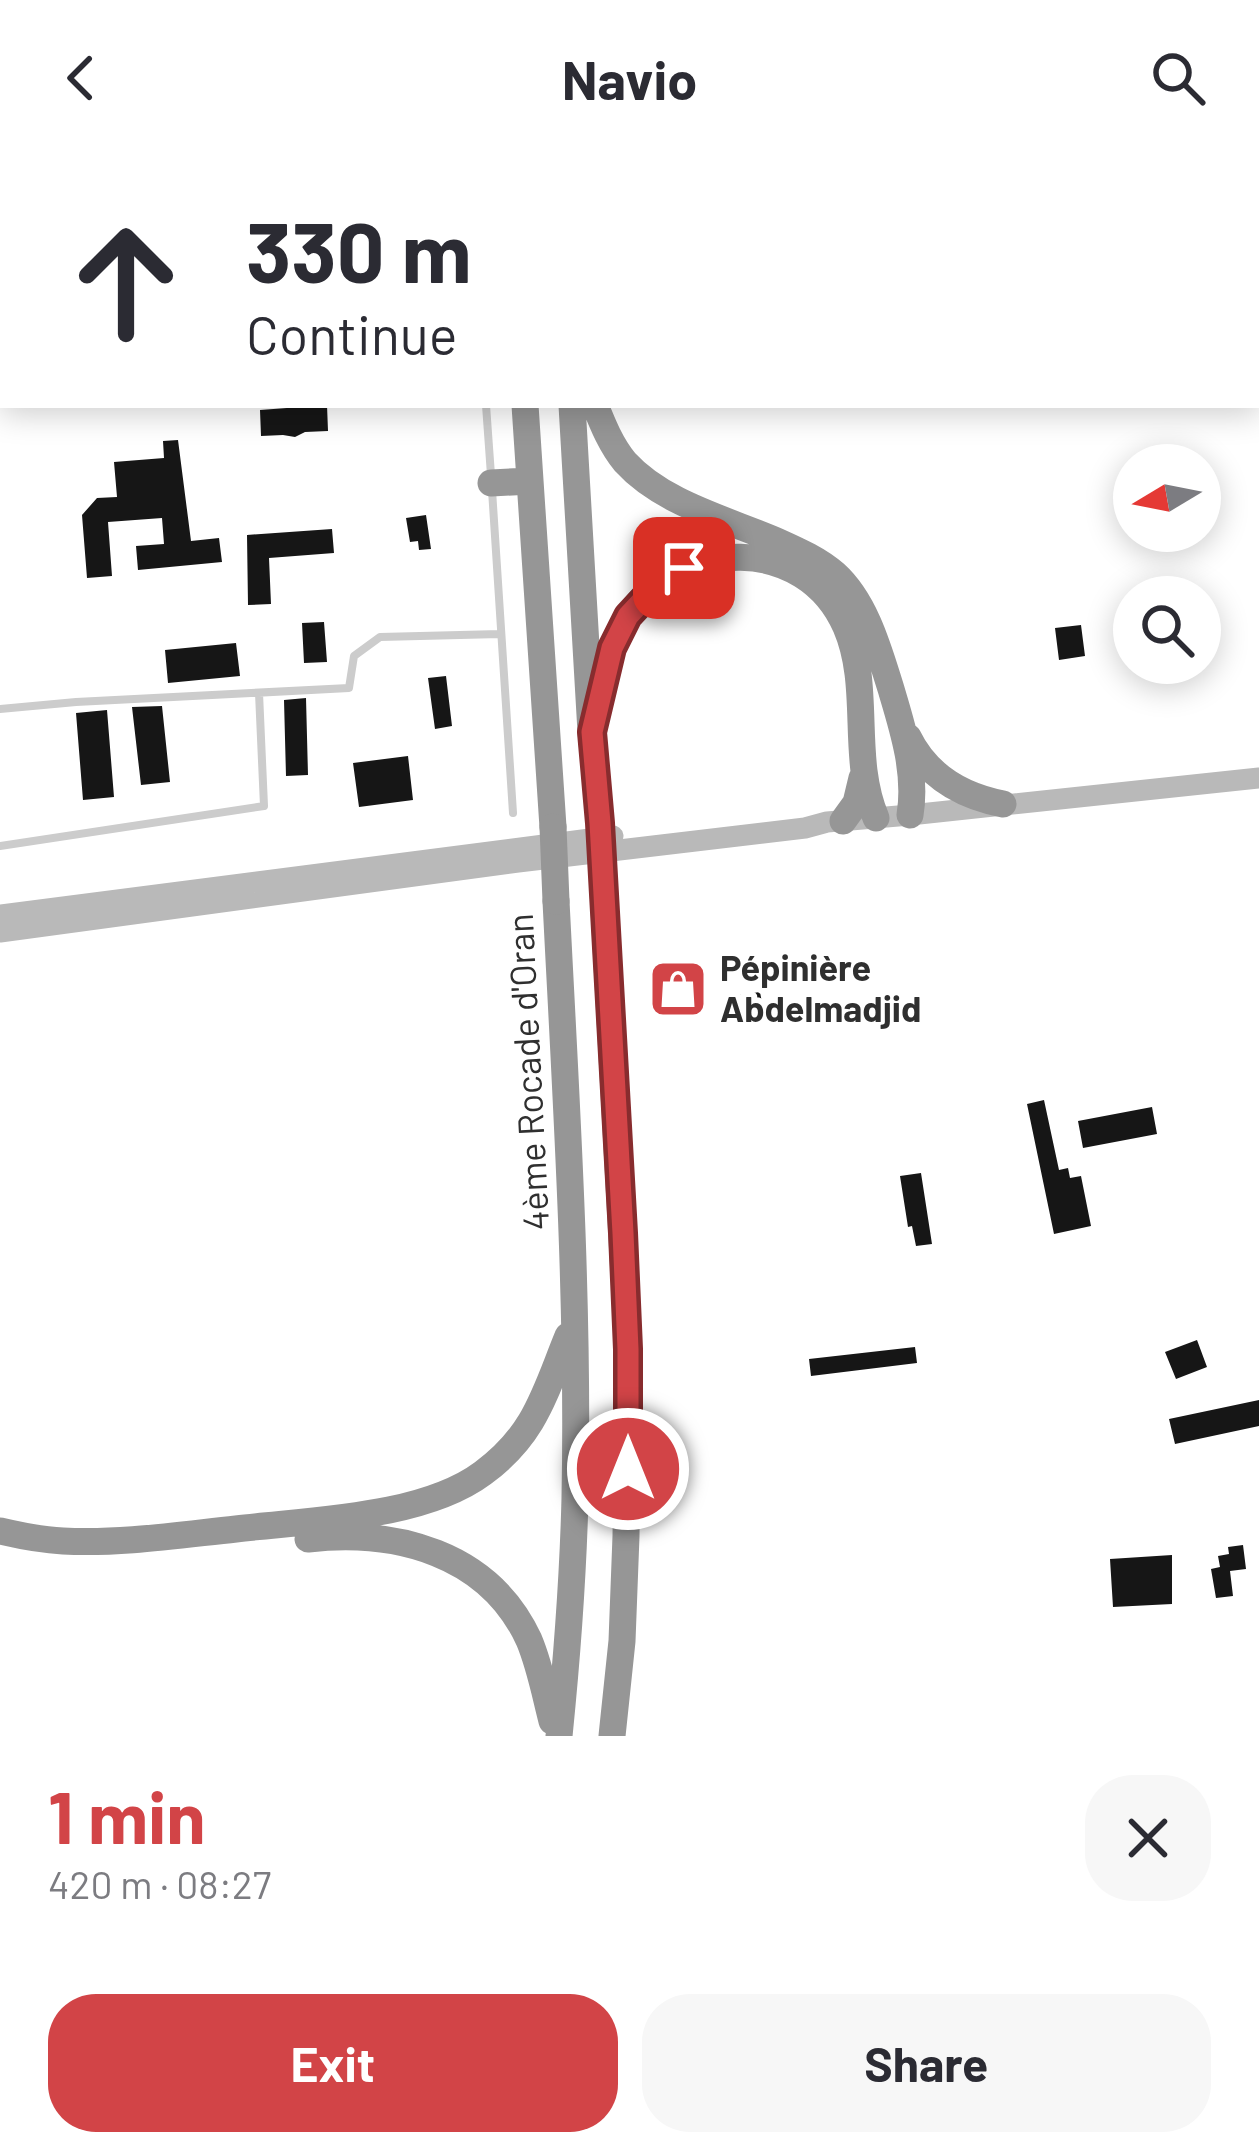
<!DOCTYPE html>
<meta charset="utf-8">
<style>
:root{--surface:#fff;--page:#f7f7f7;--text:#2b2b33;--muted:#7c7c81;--accent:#d24447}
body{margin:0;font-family:Barlow,sans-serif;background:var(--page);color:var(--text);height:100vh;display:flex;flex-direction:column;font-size:45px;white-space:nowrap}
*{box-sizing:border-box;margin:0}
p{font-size:39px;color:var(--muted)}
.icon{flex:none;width:66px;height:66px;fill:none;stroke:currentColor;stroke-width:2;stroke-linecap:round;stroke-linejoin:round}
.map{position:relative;height:1580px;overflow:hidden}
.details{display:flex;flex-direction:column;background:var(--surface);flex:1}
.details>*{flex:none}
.banner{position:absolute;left:0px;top:0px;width:1260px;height:252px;box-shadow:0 6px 30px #0003;background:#fff;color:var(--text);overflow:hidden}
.needle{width:78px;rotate:260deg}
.fabs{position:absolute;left:1113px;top:288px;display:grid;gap:24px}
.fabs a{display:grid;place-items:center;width:108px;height:108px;border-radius:50%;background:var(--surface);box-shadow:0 6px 30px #0003;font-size:60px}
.pin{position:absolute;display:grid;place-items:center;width:102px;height:102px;color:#fff;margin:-51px;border-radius:24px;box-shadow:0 6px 18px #0006}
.me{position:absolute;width:132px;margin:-66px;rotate:0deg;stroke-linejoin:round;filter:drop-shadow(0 0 9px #0008)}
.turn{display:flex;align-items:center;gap:42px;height:252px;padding:0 48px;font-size:54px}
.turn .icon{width:156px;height:156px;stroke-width:2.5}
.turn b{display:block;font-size:84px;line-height:102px}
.round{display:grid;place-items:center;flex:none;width:126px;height:126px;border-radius:48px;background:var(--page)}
.summary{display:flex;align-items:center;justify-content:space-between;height:204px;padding:0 48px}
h1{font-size:72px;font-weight:700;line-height:90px;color:var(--accent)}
.primary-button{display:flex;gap:24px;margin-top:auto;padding:24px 48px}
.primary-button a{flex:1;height:138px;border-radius:48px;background:var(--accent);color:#fff;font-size:48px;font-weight:700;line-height:138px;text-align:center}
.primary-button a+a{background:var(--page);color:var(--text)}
header{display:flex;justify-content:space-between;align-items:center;height:156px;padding:0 48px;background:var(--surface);font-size:54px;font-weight:700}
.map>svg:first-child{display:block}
.building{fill:#161616}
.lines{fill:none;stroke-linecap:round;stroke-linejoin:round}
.lane{stroke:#ccc;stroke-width:8}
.secondary{stroke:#b9b9b9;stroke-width:21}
.highway{stroke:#969696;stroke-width:27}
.highway-bridge{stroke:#969696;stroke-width:27}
.route-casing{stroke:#882c2e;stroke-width:30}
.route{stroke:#d24447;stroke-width:21}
.labels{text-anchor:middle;stroke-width:12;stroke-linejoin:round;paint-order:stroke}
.poi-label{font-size:36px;font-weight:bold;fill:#2f2f2f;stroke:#fff;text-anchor:start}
.street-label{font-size:36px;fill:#2f2f2f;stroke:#fff}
</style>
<header><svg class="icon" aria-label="back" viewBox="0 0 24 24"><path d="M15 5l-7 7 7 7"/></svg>Navio<svg class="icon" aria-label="search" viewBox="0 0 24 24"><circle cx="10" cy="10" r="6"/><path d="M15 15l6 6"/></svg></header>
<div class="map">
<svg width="1259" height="1580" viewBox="0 0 1259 1580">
<rect width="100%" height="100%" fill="#fff"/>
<path class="building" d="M327,249l1,26 -23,1 -10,5 -12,-2 -22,1 -1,-26z
M178,284l13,101 28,-3 3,24 -84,8 -2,-24 28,-2 -2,-26 -54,4 4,54 -25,2 -5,-63 15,-17 20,-1 -3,-35 50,-4 -1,-17z
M426,359l5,34 -12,1 -1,-9 -8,1 -4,-24z
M332,373l2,24 -65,5 2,46 -23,1 -1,-70z
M324,466l3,40 -23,1 -2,-40z
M1081,469l4,31 -26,4 -4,-32z
M236,487l4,33 -72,7 -3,-33z
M446,520l6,50 -17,3 -7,-51z
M306,542l2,77 -22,1 -2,-76z
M162,550l8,76 -29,3 -9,-78z
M107,554l7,87 -31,3 -7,-87z
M408,600l5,44 -54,7 -6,-44z
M760,836l3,16 -29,4 -2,-16z
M1044,944l15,70 9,-2 2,10 11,-2 10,50 -37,8 -27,-130z
M1152,951l5,27 -74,14 -5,-27z
M921,1017l11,71 -16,2 -4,-20 -4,1 -8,-51z
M1197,1184l10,27 -31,12 -11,-27z
M915,1191l2,16 -106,13 -2,-17z
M1259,1244v26l-84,18 -6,-25z
M1243,1389l3,24 -16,2 3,25 -17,2 -5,-29 9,-2 -2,-11 11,-2 -1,-7z
M1172,1399v49l-59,3 -3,-48z"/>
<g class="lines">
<path class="lane" d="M486,249l5,70
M492,334l21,323
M0,553l76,-7 273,-14 5,-32 26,-19 120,-3
M0,690l264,-40 -5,-113"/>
<path class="secondary" d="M0,759l613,-79
M0,776l518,-70 287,-34 22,-6 83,-7 349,-37"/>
<path class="highway" d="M503,0l1,3
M549,0v3
M525,249l28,422
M572,249l19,327 9,91
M595,249c8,20 16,40 30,57 38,42 104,58 154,80 20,9 40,18 56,32 31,28 44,77 56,115 12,40 26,84 19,126
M491,327l39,-2
M591,576c9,-38 14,-81 36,-114 51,-81 179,-84 219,9 26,60 4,130 30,191
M908,581c19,39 54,59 95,67
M843,665l13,-18 6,-25
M603,735l25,458 -2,187 -4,105 -10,95
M556,745c10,199 23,398 19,597 -2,79 -8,159 -16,238
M0,1375c21,5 41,9 63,10 57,3 116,-6 173,-12 74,-9 187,-11 247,-56 53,-39 62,-81 85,-137
M308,1383c88,-10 181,14 221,101 11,26 16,54 23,81"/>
<path class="highway-bridge" d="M600,667l3,68
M553,671l3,74"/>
</g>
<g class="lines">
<defs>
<path id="route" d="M628,1313v-120l-5,-116 -23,-410 -8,-91 20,-84 16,-32 27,-29 29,-19"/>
</defs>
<use href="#route" class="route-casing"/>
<use href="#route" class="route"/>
</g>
<defs>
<symbol id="shop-square" viewBox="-11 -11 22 22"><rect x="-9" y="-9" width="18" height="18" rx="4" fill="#d24447" stroke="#fff"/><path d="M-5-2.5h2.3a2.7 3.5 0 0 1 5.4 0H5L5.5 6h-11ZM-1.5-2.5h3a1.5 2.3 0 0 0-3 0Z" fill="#fff"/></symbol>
</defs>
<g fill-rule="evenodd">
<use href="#shop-square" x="645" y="800" width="66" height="66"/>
</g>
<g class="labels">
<g class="poi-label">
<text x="720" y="825">Pépinière<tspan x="720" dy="41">Abdelmadjid</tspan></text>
</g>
<g class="street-label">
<text transform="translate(528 916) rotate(-93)" y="13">4ème Rocade d'Oran</text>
</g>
</g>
</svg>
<div class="fabs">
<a><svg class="needle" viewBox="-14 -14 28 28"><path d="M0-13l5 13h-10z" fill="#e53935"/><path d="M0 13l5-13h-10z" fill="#7c7c81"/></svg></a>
<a><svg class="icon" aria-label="search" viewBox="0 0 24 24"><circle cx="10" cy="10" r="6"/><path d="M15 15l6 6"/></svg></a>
</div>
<div class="pin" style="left:684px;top:412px;background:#d93025"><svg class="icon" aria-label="arrive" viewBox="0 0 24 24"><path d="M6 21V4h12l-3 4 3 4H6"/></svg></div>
<svg class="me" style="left:628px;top:1313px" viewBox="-20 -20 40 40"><circle r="17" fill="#d24447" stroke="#fff" stroke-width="3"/><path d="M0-11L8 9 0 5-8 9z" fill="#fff"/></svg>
<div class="banner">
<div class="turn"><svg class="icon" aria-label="ahead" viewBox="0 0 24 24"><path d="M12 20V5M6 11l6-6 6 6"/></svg><div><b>330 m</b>Continue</div></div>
</div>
</div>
<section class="details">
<div class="summary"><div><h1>1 min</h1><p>420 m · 08:27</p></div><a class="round"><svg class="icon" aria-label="close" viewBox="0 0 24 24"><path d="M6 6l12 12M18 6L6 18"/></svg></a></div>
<div class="primary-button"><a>Exit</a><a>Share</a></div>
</section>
